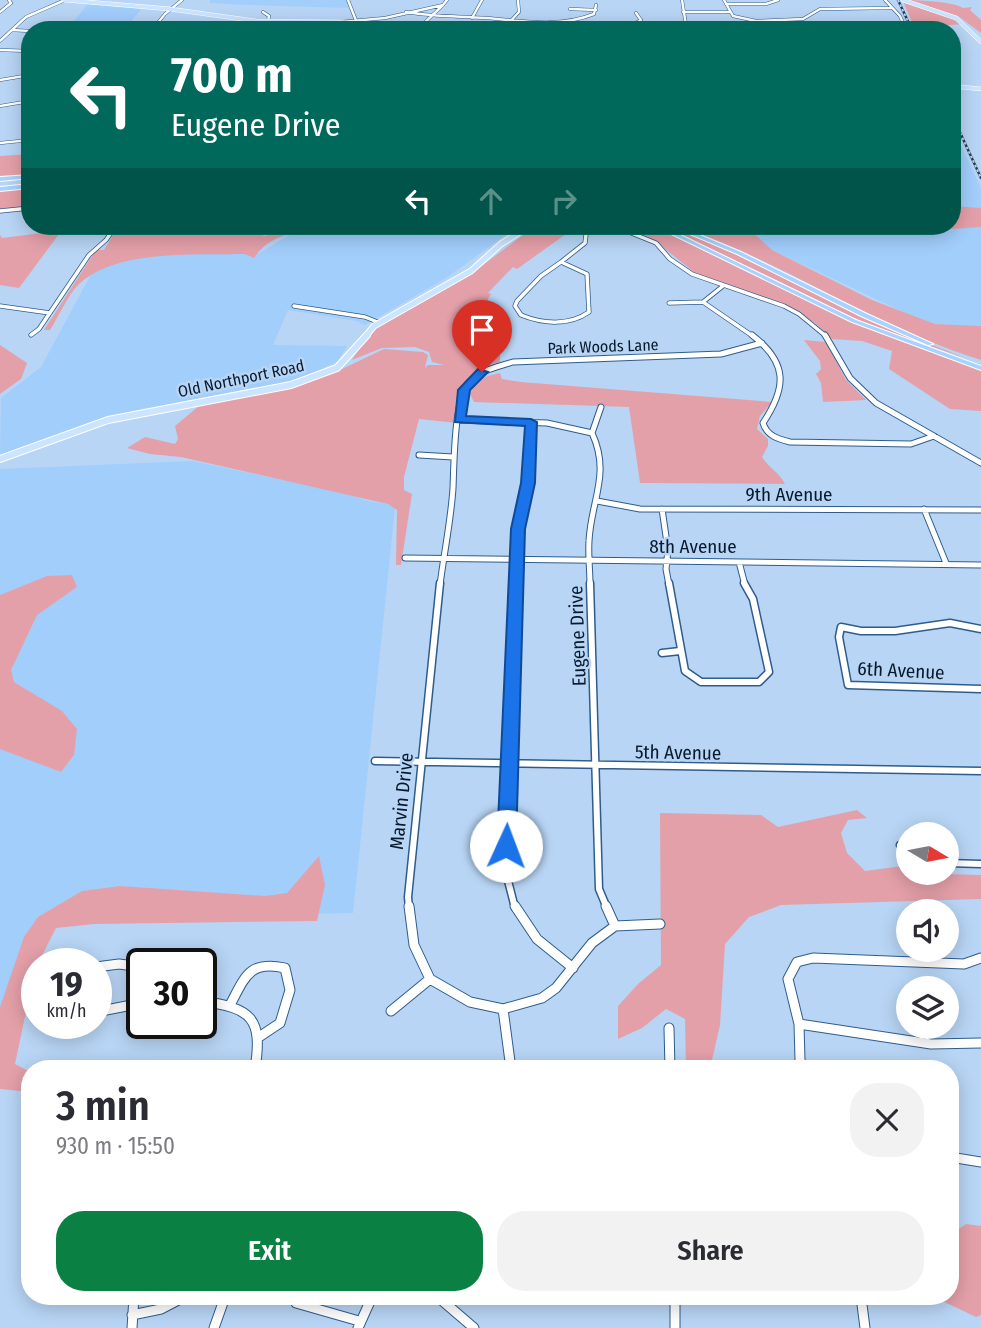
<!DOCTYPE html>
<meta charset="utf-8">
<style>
:root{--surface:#fff;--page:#f2f2f3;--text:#2b2b33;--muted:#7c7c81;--accent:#0b8043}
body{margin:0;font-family:"Fira Sans Condensed",sans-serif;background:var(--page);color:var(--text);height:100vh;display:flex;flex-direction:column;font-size:26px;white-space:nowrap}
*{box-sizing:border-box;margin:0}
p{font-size:23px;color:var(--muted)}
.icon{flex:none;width:38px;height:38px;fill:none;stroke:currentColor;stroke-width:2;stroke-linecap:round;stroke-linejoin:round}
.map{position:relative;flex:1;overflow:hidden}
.side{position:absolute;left:21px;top:1060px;width:938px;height:245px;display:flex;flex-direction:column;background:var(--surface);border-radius:28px;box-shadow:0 4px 18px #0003}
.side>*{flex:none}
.banner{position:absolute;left:21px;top:21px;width:940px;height:214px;border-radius:28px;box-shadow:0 4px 18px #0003;background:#00695c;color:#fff;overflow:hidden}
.needle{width:46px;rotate:100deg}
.buttons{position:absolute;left:896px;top:822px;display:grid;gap:14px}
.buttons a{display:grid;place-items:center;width:63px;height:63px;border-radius:50%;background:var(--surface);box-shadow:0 4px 18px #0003;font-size:35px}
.speed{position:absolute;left:21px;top:948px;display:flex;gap:14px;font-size:35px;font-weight:700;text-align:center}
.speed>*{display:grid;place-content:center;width:91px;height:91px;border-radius:50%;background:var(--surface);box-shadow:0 4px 18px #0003;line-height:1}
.speed small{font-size:18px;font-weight:400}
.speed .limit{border:4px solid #111;border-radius:10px;background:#fff;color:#111}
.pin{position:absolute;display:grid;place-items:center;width:60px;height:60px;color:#fff;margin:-72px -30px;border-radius:50% 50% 50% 0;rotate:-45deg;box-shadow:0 0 7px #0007}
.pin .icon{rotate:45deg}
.me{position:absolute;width:77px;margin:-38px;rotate:2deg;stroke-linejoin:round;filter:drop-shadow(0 0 5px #0008)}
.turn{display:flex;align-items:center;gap:24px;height:147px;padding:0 35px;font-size:32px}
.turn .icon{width:91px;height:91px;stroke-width:2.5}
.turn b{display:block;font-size:49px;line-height:60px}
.lanes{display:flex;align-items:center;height:66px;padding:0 35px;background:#0003;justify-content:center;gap:35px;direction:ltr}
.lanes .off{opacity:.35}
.round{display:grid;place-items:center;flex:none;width:74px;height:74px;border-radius:28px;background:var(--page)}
.summary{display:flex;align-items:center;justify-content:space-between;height:119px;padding:0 35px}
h1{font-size:42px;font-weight:600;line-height:52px}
.primary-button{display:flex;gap:14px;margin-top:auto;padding:14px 35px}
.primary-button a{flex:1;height:80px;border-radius:28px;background:var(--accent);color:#fff;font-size:28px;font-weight:600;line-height:80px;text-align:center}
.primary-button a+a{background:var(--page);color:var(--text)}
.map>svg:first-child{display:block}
.built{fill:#a2cefc}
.green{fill:#e4a0a9}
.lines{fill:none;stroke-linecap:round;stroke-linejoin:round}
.minor-far4-casing{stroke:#2f5d8b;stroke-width:3.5}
.minor-far3-casing{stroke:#2f5d8b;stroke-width:5}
.minor-far2-casing{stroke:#2f5d8b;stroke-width:7}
.minor-far1-casing{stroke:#2f5d8b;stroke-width:9}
.minor-casing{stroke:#2f5d8b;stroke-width:11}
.major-far2-casing{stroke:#fff;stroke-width:4.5}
.major-far1-casing{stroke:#fff;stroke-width:7}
.major-casing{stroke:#fff;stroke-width:8}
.highway-casing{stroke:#fff;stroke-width:2}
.minor-far4{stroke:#fff;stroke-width:2.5}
.minor-far3{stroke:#fff;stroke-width:3.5}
.minor-far2{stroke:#fff;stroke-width:5}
.minor-far1{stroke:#fff;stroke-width:6}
.minor{stroke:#fff;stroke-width:9}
.major-far2{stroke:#cbe4ff;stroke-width:3.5}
.major-far1{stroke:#cbe4ff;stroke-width:5}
.major{stroke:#cbe4ff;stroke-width:6}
.highway{fill:#a8d2ff;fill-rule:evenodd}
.rail-casing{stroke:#283c51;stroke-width:2.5}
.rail{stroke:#b8d5f5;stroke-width:2;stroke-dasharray:2.5;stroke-linecap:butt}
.route{fill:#1a73e8;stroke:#114b97;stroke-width:2}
.labels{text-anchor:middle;stroke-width:5;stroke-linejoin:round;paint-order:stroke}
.far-street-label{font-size:16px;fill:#07192c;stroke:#b8d5f5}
.street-label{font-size:19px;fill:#07192c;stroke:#b8d5f5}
</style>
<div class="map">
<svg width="981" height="1328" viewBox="0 0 981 1328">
<rect width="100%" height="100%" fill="#b8d5f5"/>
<path class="built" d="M210,0h137l2,8 -103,-3 -36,-2z
M89,3l54,4 -19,23h-58z
M952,126l29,62v138h-48l-161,-76 -25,-24h205z
M324,226h194l-72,52 -81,47 -9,-4 -68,-11 -15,35 74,1 -9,15 -34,16 -24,7 -172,34 -108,40 1,-60 40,-31 62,-115 155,2 36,-22z
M193,461l160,34 11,5 24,4 7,4 -42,405 -304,5 -49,125v-574z"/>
<path class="green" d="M907,0c12,0 48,2 56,8l9,-1 -2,3 11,10v13l-23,-17z
M903,1l54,17 9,6 -52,3z
M30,154v21l-30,3v-22z
M30,187v20l-30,3v-21z
M952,206l29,2v19l-98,7 -5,-8h74z
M51,226h14l-46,62 -19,-3v-50l2,3 40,-5z
M119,226h149l-5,11 8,-4 -1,-7 17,4 8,-4h21c-23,8 -47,9 -62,32l-9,-4c-47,1 -130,-5 -166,30 -12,12 -20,32 -29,46h-6l52,-80h8z
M535,226h49l-2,2 -19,-1 -2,6 5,1 -49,35 -4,-2 -25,26 3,1 -9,16 20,15h5l-7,4v33c-38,7 -42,27 -43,61l-38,-4 -15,58v13l8,4 -11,71h-5l1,-55 -9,-6 -207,-47 -31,-3 -23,-6 18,-11 30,7 3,-5 -3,-13 25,-21 96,-18 44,-17 44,-21 39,3 5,3 -3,13 3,-3h16l-12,-3 -3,-10 -14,-5 -33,1 -30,12 17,-27 106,-62z
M623,226h32l191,92 135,51v42l-31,-2 -61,-40 3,-18 -30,-10 -30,-2 -17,-16 -21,-13 -99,-37 -41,-33z
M662,226h8l31,11 174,86 91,35 -93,-31z
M678,226h68l26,24 100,50 63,24 46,2v34c-107,-33 -198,-99 -303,-134z
M804,340l22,2 20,38 20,20 -43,2 -2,-19 -5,-9 5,-5 -1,-8z
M0,345l27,18 -6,16 -21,15z
M500,373l2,6 19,3 251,20 -12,14 -3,13 11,10v7l-6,11c7,11 17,15 23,27l-145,-1 -11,-76 -155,-5 -5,-10c9,-13 16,-16 31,-19z
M72,575l5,12 -40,28 -26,55 3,12 48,29 15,18 -3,26 -13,17 -61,-23v-154l47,-19z
M857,810l10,8 -19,2 -7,13 6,20 18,18 38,-5 5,1v6l73,2v24l-200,6 -32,12 -24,27 -5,81 -10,44h-24l-1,-50 -19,-10 -24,19 -24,11v-33l20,-22 23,-19 -1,-152 101,2 17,12z
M319,856l6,29 -8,36 -223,3 -38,4 -21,41 -20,95 15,8v20l-30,-3v-82l24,-70 14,-20 44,-26 38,-5 145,10 22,-3z
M966,1224l15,2v89l-5,2 -42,-20h16v-62z"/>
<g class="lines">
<defs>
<path id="minor-far4" d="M348,0l9,23
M682,0l4,25
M724,0l9,16 23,5 47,-2 17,-10 71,-1
M885,0l15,16 6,14
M726,4h40l12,-4
M570,9l26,1
M0,12l11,-9 -2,-3
M263,12l6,4 -1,5
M406,12c28,5 53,4 81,6 37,3 71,10 107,-4l2,-9
M683,12h46
M472,18l10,-18
M341,22l44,-4 58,-13 4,-5
M573,22c20,8 50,11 68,-2l-5,-7
M507,29l-2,-2 14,-15 -1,-12
M12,30l18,1
M152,30l13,-16 17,-14
M417,30l26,-25
M0,41l26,-24 39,-17
M0,50l30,1
M0,80l30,-5
M0,106l30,-5
M0,143l30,-3"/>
<path id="minor-far3" d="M0,211l30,-3
M614,226l42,17 14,16 22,15 92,32 15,8 28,23
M561,262l26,12 2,38c-20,14 -46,12 -68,3l-6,-9 2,-5 24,-25z
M561,262l24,-19 2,-17
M723,286l-20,16 51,35
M669,303l34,-1
M0,306l50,7
M294,306l71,11 15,6
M31,335l8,-6 50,-74 17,-15 10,-14"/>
<path id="minor-far2" d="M752,335c36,28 35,52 11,88 4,13 15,16 27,19l121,2 23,-8
M825,335l25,43 26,25 105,60
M459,420l88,3 45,10c19,41 -1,67 -3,108 -1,14 1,29 1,44
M592,433l9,-26
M419,455l34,2
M597,501l43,8 341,1
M662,509l6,41 -2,19 3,16
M924,509l22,54
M405,558l576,7
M739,562l6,23
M440,585c4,-32 11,-65 13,-97 1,-22 1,-91 16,-106 11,-12 29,-15 44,-20l208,-8 41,-11
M516,585l2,-56 10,-46 3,-61"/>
<path id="minor-far1" d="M590,583l9,306 8,19
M669,583l16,88 16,11h58l10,-10 -16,-73 -9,-16
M981,629l-31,-6 -55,8h-34l-20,-4 -2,10 9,48 133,4
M662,653l18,-2
M375,761l606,10
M900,845l8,4
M947,863l34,1
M409,908l-1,-11 32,-314
M515,908l-9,-35 10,-290"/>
<path id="minor" d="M409,906l5,39 16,34 40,23 33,7 39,-11 14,-10 36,-45 23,-17
M515,906l22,33 36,29
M606,906l9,20
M615,926l45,-2
M96,967l23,-3 23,3
M201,1001c51,7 62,17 54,68
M230,1005c15,-28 19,-45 55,-37l5,22 -10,33 -21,14
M503,1009l8,60
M391,1011l39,-32
M96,1012l46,-9
M799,1024l132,20 50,-1
M669,1028l1,41
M803,1069l-3,-9 -1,-36 -11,-45 9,-17 16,-4 151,6 17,-6
M950,1157l31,5
M438,1297l36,31
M675,1297v31
M861,1297l4,31
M296,1303l63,18
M132,1315l29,-6 23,-12
M132,1328l2,-31
M214,1328l11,-31
M358,1328l14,-31"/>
<path id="major-far2" d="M64,0l106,9 86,12 83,1 45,8
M903,0l53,18 25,24
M952,86l29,3"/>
<path id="major-far1" d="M365,337l9,-11 97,-55 30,-27 28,-18"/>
<path id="major" d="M0,459l108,-39 183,-35 46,-17 30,-33"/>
<path id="highway" d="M30,175v3l-30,3v-4z
M30,184v4l-30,3v-4z
M655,226h7l194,94 125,46v4l-129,-48z
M671,226h7l63,26 126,62 66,30 -5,1 -65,-28 -126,-63z"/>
</defs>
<use href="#minor-far4" class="minor-far4-casing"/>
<use href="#minor-far3" class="minor-far3-casing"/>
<use href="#minor-far2" class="minor-far2-casing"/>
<use href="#minor-far1" class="minor-far1-casing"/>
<use href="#minor" class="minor-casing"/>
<use href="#major-far2" class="major-far2-casing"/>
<use href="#major-far1" class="major-far1-casing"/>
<use href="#major" class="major-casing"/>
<use href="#highway" class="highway-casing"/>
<use href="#minor-far4" class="minor-far4"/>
<use href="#minor-far3" class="minor-far3"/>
<use href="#minor-far2" class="minor-far2"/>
<use href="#minor-far1" class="minor-far1"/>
<use href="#minor" class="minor"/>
<use href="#major-far2" class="major-far2"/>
<use href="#major-far1" class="major-far1"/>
<use href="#major" class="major"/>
<use href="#highway" class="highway"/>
<defs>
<path id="rail" d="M898,0l14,30
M952,115l29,63"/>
</defs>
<use href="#rail" class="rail-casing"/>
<use href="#rail" class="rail"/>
</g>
<path class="route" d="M478,369l10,3 -18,18 -4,26 65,3 6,3 -2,61 -10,46 -9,317 -3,5 -7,3 -6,-3 -3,-5 14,-317 10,-46 4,-57 -70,-4 3,-32z"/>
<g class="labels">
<g class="far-street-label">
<text transform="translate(603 346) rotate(-2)" y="6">Park Woods Lane</text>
<text transform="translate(241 378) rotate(-12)" y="6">Old Northport Road</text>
</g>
<g class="street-label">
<text x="789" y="501">9th Avenue</text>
<text x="693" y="553">8th Avenue</text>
<text transform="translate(577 636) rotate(-92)" y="7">Eugene Drive</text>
<text transform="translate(901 670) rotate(3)" y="7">6th Avenue</text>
<text transform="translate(678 752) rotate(1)" y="7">5th Avenue</text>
<text transform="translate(401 801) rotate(-84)" y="7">Marvin Drive</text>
</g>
</g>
</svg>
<div class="buttons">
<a><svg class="needle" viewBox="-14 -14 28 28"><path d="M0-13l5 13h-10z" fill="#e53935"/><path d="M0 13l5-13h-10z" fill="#7c7c81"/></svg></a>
<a><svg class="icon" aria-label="sound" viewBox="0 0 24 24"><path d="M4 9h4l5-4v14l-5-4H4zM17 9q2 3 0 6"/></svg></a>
<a><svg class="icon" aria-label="layers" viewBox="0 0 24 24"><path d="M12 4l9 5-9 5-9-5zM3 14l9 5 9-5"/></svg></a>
</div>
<div class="speed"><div>19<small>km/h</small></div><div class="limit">30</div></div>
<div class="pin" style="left:482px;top:372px;background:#d93025"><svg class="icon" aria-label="arrive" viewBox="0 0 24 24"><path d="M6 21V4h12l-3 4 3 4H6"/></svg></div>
<svg class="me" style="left:506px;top:846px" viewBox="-20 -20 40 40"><circle r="19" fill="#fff"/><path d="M0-13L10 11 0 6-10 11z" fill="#1a73e8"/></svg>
<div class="banner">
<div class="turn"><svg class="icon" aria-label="left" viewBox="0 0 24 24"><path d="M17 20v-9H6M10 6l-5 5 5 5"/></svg><div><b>700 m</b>Eugene Drive</div></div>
<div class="lanes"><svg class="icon" aria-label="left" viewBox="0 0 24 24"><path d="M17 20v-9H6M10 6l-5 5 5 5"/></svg><svg class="icon off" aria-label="ahead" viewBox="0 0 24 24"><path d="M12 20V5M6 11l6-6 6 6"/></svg><svg class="icon off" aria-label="right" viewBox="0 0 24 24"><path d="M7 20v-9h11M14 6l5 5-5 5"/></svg></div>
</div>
<section class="side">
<div class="summary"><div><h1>3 min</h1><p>930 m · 15:50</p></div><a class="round"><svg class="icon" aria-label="close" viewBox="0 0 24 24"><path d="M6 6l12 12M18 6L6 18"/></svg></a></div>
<div class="primary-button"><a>Exit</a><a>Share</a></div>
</section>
</div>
